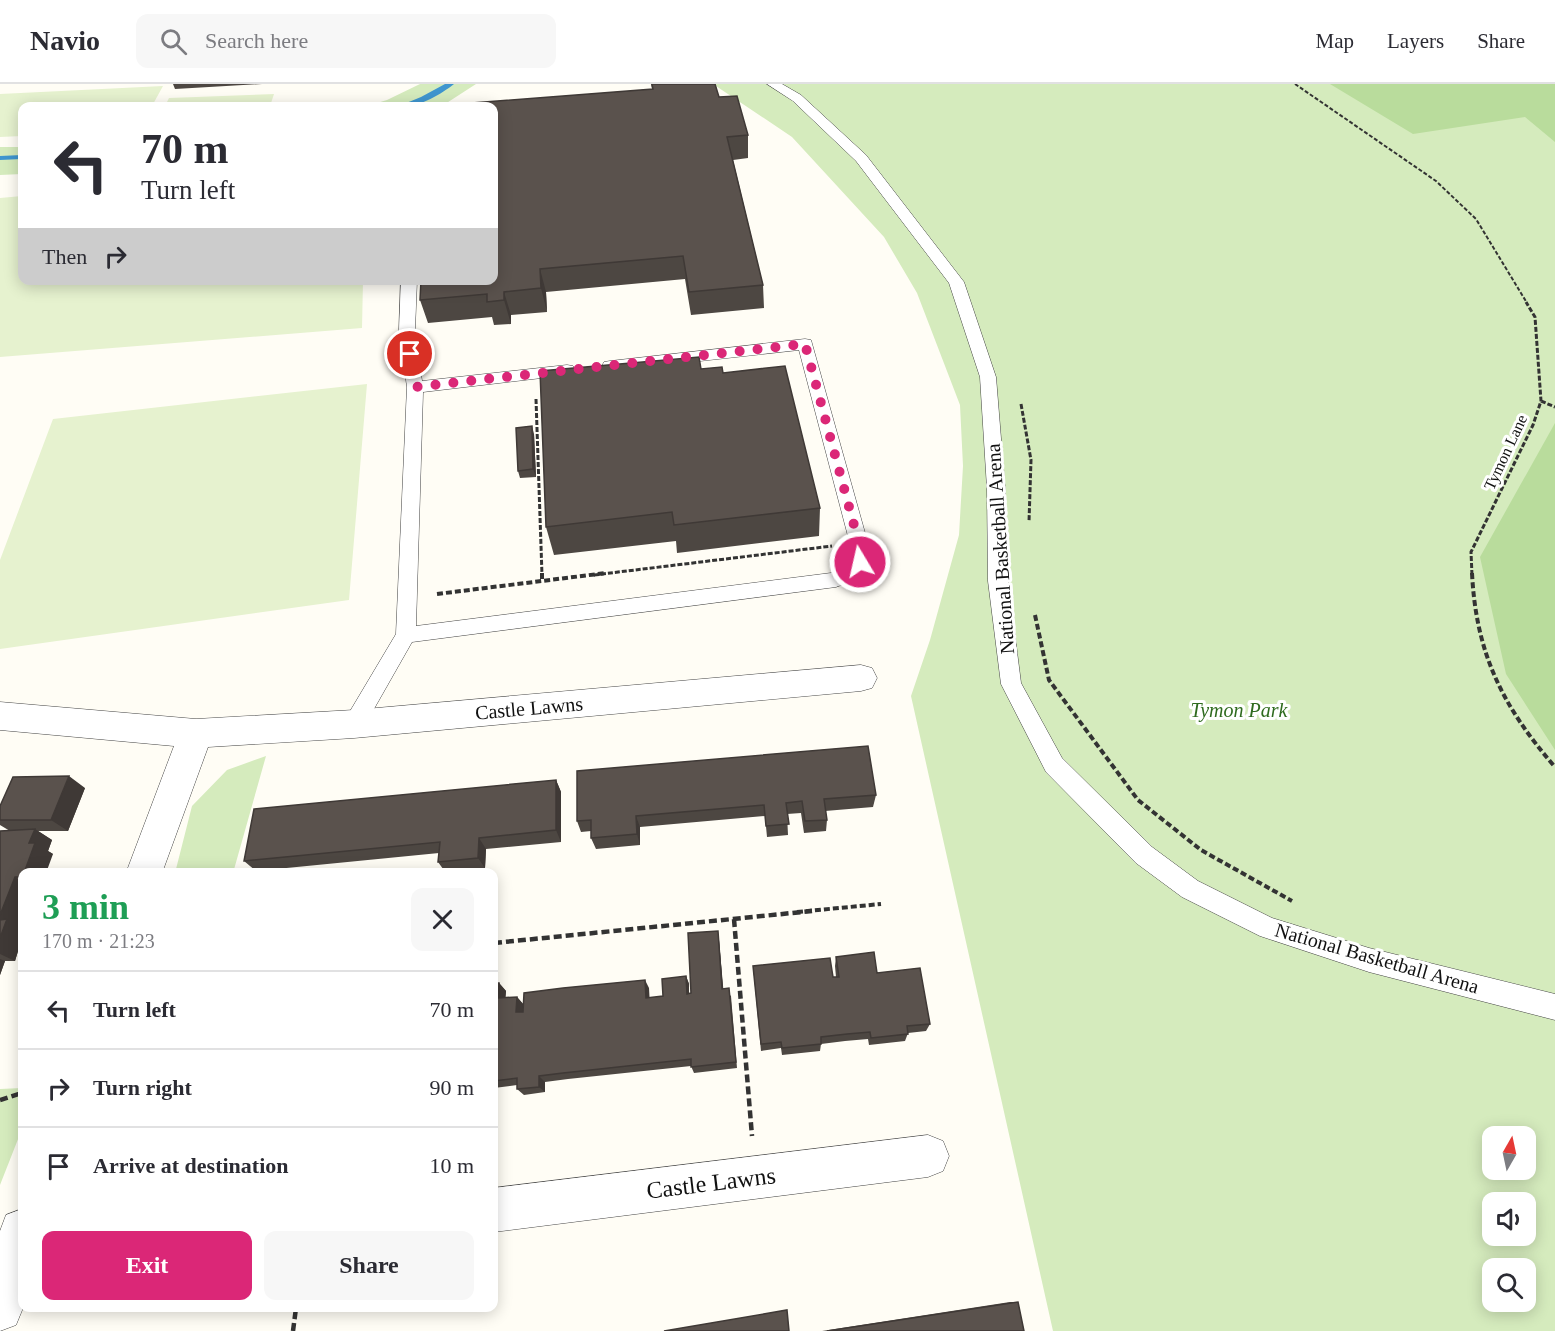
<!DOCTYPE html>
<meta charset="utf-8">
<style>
:root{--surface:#fff;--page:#f7f7f7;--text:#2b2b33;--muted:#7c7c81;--line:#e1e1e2;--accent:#db2777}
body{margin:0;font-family:Georgia,serif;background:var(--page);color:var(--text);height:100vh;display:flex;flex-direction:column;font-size:22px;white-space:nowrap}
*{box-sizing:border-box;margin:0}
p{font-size:20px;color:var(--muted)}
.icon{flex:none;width:33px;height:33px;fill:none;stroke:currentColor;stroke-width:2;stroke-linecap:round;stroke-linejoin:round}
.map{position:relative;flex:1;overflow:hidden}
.sheet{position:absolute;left:18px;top:784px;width:480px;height:444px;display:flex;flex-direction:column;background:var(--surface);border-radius:12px;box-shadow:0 3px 15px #0003}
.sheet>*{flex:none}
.banner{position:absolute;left:18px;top:18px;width:480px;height:183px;border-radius:12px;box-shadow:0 3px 15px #0003;background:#fff;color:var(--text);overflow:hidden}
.needle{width:39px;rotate:9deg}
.controls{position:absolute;left:1482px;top:1042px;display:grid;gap:12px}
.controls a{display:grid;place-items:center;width:54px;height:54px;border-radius:12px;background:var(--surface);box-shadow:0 3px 15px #0003;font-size:30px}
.pin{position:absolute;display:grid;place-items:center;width:51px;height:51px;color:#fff;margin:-26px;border:3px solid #fff;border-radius:50%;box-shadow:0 2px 6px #0007}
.me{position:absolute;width:66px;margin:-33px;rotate:351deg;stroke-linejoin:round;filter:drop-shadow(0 0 4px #0008)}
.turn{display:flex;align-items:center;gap:21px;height:126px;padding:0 24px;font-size:27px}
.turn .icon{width:78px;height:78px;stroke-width:2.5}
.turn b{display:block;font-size:42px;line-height:51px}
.then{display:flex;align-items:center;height:57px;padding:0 24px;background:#0003;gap:12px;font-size:22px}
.round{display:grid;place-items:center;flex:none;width:63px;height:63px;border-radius:12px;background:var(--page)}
.summary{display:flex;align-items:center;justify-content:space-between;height:102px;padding:0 24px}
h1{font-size:36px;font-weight:800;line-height:45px;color:#1e9e55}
.button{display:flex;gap:12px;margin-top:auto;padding:12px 24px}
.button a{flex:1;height:69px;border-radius:12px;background:var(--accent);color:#fff;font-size:24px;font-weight:800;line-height:69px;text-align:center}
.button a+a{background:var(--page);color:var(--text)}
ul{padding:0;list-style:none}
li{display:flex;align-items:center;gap:18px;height:78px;padding:0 24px;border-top:2px solid var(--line)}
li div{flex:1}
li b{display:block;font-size:22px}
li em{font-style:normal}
header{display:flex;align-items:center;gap:36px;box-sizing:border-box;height:84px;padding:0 30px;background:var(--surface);border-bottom:2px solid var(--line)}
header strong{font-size:28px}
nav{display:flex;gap:33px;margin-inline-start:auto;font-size:21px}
.search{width:420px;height:54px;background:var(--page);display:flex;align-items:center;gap:15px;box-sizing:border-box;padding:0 21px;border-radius:12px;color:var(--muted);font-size:22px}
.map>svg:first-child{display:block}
.green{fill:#d5ebbd;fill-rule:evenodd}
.forest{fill:#b9dc9c}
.pitch{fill:#e6f2cf}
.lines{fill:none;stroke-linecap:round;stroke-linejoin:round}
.stream{fill:#3f96cf;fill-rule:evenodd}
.service-casing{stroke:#444;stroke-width:1}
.minor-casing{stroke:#444;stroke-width:1}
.path-far3{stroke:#333;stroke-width:2;stroke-dasharray:4 2;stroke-linecap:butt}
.path-far2{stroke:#333;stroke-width:3;stroke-dasharray:5 2;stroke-linecap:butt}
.path-far1{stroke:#333;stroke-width:4;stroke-dasharray:6 3;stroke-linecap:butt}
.path{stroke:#333;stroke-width:4.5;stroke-dasharray:8 4;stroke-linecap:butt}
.service{fill:#fff;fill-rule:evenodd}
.minor{fill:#fff;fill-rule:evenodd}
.wall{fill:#4d4742}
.shaded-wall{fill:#3f3936}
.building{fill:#5a524d;stroke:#3f3936;stroke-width:1.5}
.route{stroke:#db2777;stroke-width:10;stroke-dasharray:0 18}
.labels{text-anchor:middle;stroke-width:6;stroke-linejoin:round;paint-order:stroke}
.far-street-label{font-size:16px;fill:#111;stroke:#fff}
.street-label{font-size:20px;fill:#111;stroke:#fff}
.park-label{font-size:20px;font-style:italic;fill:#2f6b1f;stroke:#fff}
.near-street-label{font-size:24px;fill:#111;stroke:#fff}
</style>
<header>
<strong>Navio</strong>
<div class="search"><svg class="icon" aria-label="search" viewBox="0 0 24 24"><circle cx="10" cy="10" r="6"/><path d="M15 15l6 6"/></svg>Search here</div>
<nav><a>Map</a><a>Layers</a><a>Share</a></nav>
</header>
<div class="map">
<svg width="1555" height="1247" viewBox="0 0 1555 1247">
<rect width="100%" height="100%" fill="#fffdf5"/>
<path class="green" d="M420,0h56l-34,22h-75l20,-6z
M713,0h833l9,7v1240h-502l-142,-635 19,-56 29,-105 4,-69 -3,-61 -43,-112 -33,-56 -92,-100zM1492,1053h34v33h-34zM1492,1119h34v33h-34zM1492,1185h34v33h-34z
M0,63h22v27l-22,1z
M266,672l-33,117h-58l17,-67 35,-36z
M22,1004v41l-22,56v-96z"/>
<path class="forest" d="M1330,0h225v58l-30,-25 -112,17z
M1555,339v327l-49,-76 -26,-117z"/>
<path class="pitch" d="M163,2l-11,20h-130v30l-22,1v-43z
M274,10l-4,12h-105l4,-8z
M22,112v84l341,1 -1,47 -362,29v-159z
M367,300l-18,216 -349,49v-89l53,-141z"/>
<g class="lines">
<path class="stream" d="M445,0h9c-14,11 -36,24 -55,22l22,-9z
M22,71v4l-22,1v-4z"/>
<defs>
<path id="service" d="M767,0h15l19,11 65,60 98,127 32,95 9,111 3,93 13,102 41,75 90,89 46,34 74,37 97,30 186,46v26l-186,-48 -109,-36 -78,-39 -46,-34 -90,-91 -45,-88 -13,-103 -1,-93 -7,-111 -31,-94 -93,-122 -63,-60z
M401,196h16l-2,50 7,51 145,-16 6,1 2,4 -2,4 -6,1 -144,17 -7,234 415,-53 19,-14 -1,-19 -50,-190 -189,21 -6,-1 -2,-4 2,-4 6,-1 195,-22 6,1 56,200c1,6 3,14 2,20 -1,11 -23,24 -33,27l-424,55 -50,88 -8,3 -8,-3 -3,-6 3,-6 50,-84 11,-247 -8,-57z"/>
<path id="minor" d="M861,581l11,3 5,10 -5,10 -11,3 -507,47 -146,9 -46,126h-36l48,-127 -174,-16v-28l196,17 158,-9z
M928,1051l15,6 6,15 -6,15 -15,6 -434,55v-44z
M22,1125l1,99 -7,17 -16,6v-100l6,-16z"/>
</defs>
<use href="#service" class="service-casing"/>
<use href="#minor" class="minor-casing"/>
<path class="path-far3" d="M1295,0l141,97 40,38 51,84"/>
<path class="path-far2" d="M536,315l6,176
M1541,317l14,6
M1021,320l10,56 -2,62
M594,491l238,-29
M1472,491l-1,-23 62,-127 8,-24 -6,-84 -9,-15"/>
<path class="path-far1" d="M542,489v8
M1472,489c4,81 31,134 83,194
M437,510l169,-21
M1035,531l14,65 89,120 63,50 91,51
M797,828l84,-8"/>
<path class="path" d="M734,835l18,217
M494,859l318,-32
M0,1016l22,-7
M293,1247l3,-23"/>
<use href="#service" class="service"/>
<use href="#minor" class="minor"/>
</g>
<path class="wall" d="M173,0h89l-87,5z
M651,0h64l4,13 29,38v23l-15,2 30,125 1,23 -73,7 -6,-36 -139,13 1,20 -36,3v9l-17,1 -2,-8 -64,6 -8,-23 232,-211z
M701,285l22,4 97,135 -1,28 -142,17 -1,-12 -122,14 -8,-28z
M534,350l2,43 -16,1 -2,-7z
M577,687l299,24 -3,12 -48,4 2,9 -1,11 -22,2 -3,-20 -14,1 1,21 -21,2 -2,-21 -125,11v18l-44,4 -5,-11v-7l-10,1 -4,-11z
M556,696l5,12v50l-75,7 -1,19 -39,5 -8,-11 1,-9 -183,18 -12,-10z
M85,704l-17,43h-30l14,9 -4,11 5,3 -31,19v43l-3,10 3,1v11l-7,23h-10l-5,14v-144h10l-10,-6v-19z
M719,856l4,49 8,7 6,72 -43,5 -3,-7 -123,13 -23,3v10l-21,3 -7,-6v-4l-23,3v-105h5l7,8 -1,7 12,-1 6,7 126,-16v10l14,-2 23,-20 3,8v9h2z
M836,873l41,16 53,51 -4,7 -18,2 -3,8 -36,4 -1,-6 -23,2 -24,3 -1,7 -38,4 -1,-7 -20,3 -8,-85 80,11h3l-1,-11z
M1010,1218h8l6,29h-202z"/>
<path class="shaded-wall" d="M540,185l6,23 1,20 -6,-24z
M504,208l7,23v9l-7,-24z
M532,342l2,8 2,43 -3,-8z
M69,692l16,12 -17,43 -17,-11z
M556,696l5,12v50l-5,-12z
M636,732l4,11v18l-3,-11z
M35,745l17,11 -4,11 5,3 -7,19h-22l5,-30z
M479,754l7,11 -1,19 -7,-10z
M15,793l7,5v34l-3,10 3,1v11l-7,23 -15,-7v-39z
M718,847l1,9 5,57 -2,-8z
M0,875l5,2 -5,14z
M686,892l3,8v18l-2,-8z
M645,896l4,8 1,18 -4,-8z
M499,899l7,8 -1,15 -7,-8z
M517,913l7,8 -1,15 -7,-8z
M539,992l6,6v10l-6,-5z"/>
<path class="building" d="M652,0h63l4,13 18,-1 11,39 -21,2 36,148 -74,7 -6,-36 -143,13 1,19 -37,4v8l-17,2v-8l-67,6 1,-20h73v-174h-61l220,-17z
M699,273l2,12 21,-2 1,6 62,-7 35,142 -146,17 -2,-13 -126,15 -6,-156z
M532,342l1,43 -15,2 -2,-43z
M868,662l8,49 -52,4 3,21 -22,1 -3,-20 -16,2 3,21 -23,2 -2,-21 -128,11 1,18 -46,4v-18l-14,1v-50z
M69,692l-18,44h-51v-14l13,-29z
M556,696v50l-77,8 -1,20 -40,4 2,-20 -196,19 10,-52z
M35,745l-6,14h6l-11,30h-2v4h-7l-15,38v-84z
M7,835l-7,19v-18z
M718,847l4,58 7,-1 7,74 -45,5v-8l-128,14 -24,3v11l-22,2v-11l-23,3v-98h5l-1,15 19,-1 -1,15h7l1,-19 39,-5 82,-8 1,18 17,-2 -1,-17 24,-3 1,18 4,-1 -3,-60z
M874,868l3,21 43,-5 10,56 -23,2 1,8 -37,4 -1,-6 -23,2 -26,3v7l-39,4 -1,-6 -20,2 -8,-78 77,-8 3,19h6l-3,-20z
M1018,1218l6,29h-197z
M787,1226l2,21h-125z"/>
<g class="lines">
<path class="route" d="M410,270l5,33 390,-43 53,196 2,22"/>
</g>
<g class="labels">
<g class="far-street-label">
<text transform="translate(1505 368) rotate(-65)" y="6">Tymon Lane</text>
</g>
<g class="street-label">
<text transform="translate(1000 465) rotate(-94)" y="7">National Basketball Arena</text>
<text transform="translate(529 624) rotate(-5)" y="7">Castle Lawns</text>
<text transform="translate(1377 874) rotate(16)" y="7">National Basketball Arena</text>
</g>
<g class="park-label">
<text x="1239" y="633">Tymon Park</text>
</g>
<g class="near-street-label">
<text transform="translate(711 1099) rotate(-7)" y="8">Castle Lawns</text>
</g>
</g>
</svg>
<div class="controls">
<a><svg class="needle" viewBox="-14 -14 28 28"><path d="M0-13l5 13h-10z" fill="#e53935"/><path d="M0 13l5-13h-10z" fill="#7c7c81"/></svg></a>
<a><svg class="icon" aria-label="sound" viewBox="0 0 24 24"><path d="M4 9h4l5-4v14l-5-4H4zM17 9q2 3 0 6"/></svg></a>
<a><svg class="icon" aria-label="search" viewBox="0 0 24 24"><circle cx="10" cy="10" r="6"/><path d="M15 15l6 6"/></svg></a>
</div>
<div class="pin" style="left:410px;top:270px;background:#d93025"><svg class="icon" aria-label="arrive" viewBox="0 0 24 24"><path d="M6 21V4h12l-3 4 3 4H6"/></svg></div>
<svg class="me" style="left:860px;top:478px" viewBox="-20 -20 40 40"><circle r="17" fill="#db2777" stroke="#fff" stroke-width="3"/><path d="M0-11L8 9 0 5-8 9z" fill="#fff"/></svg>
<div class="banner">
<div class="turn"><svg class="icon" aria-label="left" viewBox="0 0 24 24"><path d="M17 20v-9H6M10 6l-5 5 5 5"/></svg><div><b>70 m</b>Turn left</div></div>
<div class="then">Then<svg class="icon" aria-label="right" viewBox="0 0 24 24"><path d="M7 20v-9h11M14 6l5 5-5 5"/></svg></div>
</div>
<section class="sheet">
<div class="summary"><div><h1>3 min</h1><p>170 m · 21:23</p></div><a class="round"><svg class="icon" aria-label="close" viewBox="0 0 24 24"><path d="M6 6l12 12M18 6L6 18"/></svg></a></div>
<ul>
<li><svg class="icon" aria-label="left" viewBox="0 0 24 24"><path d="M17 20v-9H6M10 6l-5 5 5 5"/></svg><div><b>Turn left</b></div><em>70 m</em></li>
<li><svg class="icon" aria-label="right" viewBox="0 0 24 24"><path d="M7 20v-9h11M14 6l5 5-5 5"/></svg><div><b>Turn right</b></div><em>90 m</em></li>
<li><svg class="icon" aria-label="arrive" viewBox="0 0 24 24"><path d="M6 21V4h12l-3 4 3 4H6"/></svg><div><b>Arrive at destination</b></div><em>10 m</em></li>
</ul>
<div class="button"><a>Exit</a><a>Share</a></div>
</section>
</div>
